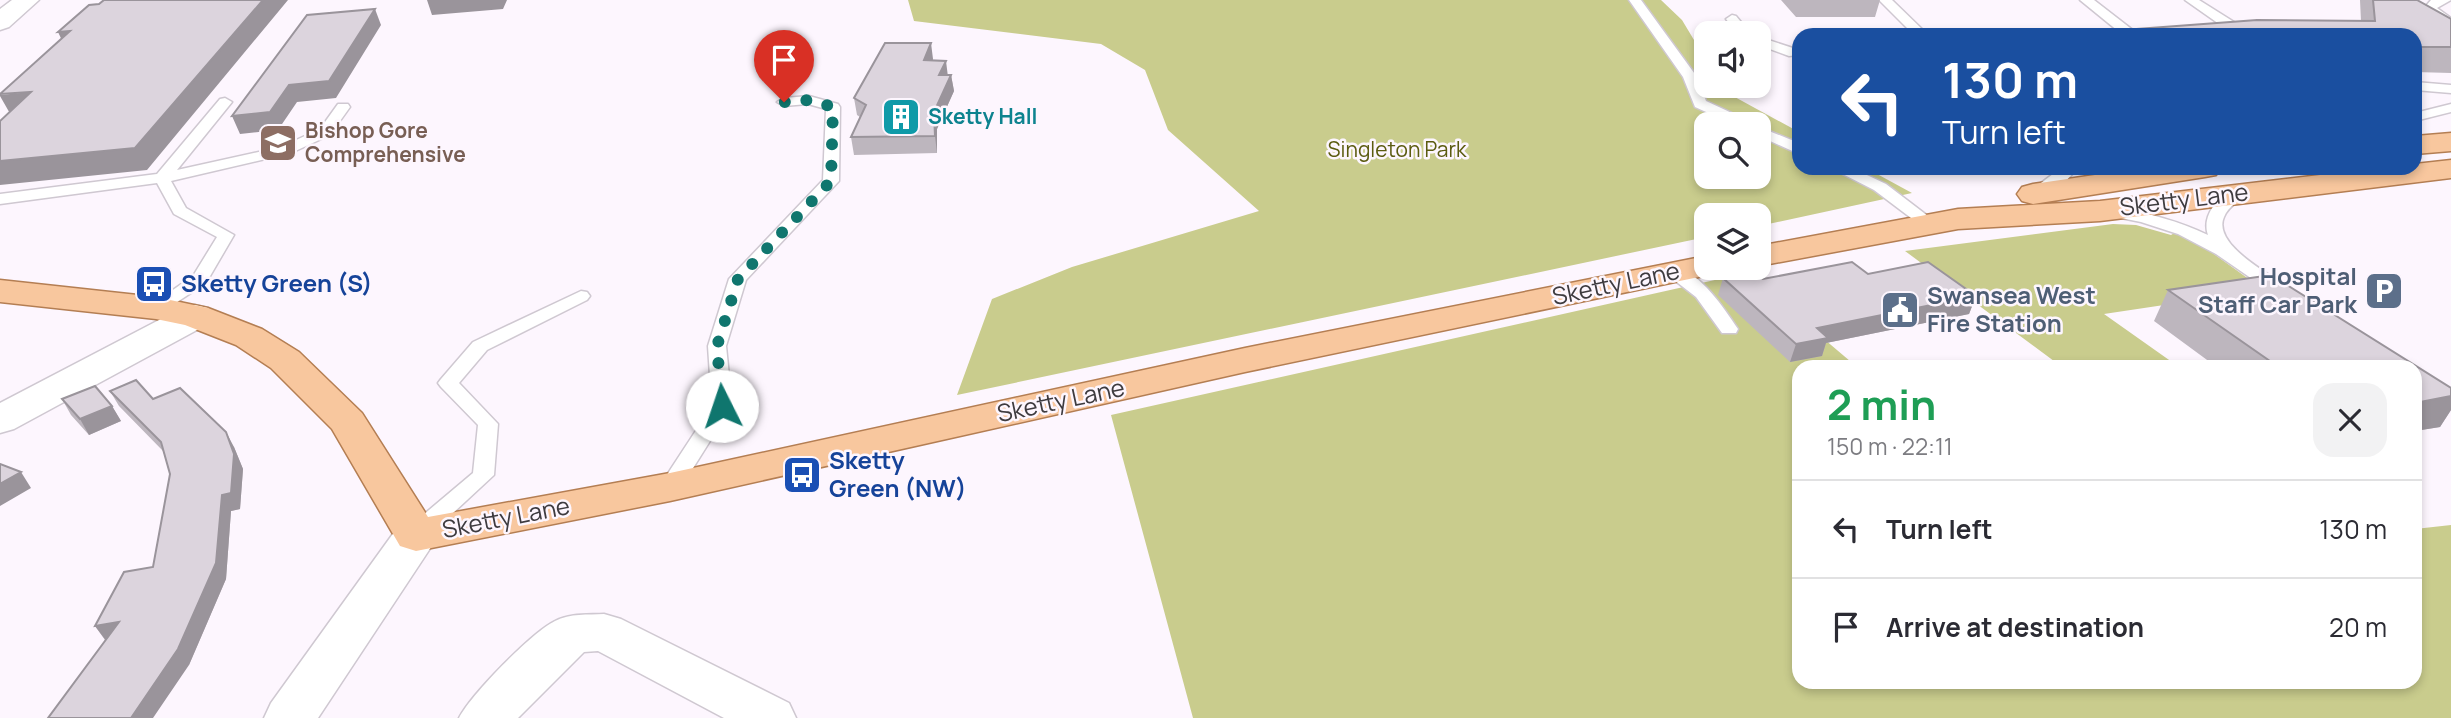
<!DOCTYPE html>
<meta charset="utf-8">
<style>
:root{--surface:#fff;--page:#f2f2f3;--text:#2b2b33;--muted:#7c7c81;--line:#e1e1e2}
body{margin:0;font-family:Manrope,sans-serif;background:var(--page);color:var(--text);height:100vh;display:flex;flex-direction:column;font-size:26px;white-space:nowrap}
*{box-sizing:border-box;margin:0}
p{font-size:23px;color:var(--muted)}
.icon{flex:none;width:38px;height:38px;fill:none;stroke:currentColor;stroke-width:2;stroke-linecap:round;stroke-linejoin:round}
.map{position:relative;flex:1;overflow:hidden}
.panel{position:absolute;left:1792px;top:360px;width:630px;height:329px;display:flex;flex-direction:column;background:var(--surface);border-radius:21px;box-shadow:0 4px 10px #0003}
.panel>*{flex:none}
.top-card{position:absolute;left:1792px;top:28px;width:630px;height:147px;border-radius:21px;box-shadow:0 4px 10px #0003;background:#1a4fa0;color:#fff;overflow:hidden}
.tools{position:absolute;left:1694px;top:21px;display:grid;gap:14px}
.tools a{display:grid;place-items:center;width:77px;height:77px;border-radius:14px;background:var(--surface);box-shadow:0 4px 10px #0003;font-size:35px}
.pin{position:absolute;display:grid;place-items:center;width:60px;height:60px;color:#fff;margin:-72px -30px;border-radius:50% 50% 50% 0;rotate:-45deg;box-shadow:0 0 7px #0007}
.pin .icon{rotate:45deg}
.me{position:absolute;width:77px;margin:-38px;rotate:356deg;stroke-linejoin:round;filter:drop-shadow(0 0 5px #0008)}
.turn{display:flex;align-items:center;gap:24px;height:147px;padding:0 35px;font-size:32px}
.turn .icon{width:91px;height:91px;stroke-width:2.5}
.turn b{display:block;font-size:49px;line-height:60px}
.round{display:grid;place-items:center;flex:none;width:74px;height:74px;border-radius:21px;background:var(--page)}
.summary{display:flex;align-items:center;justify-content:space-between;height:119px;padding:0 35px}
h1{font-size:42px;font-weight:700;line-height:52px;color:#1e9e55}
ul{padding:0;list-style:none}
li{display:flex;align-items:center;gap:21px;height:98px;padding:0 35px;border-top:2px solid var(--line)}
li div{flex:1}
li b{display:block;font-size:26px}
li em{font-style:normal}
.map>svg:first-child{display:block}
.green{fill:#c9cc8d;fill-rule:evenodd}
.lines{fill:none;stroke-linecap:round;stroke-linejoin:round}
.lane-casing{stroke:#cfc8d1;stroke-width:3}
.street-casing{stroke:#cfc8d1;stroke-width:3}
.secondary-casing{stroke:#cfc8d1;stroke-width:3}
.primary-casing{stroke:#b47e53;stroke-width:3}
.lane{fill:#fff;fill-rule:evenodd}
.street{fill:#fff;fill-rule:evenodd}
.secondary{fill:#fff;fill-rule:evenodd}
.primary{fill:#f8c79e;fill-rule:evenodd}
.wall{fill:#bdb6be}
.shaded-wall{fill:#9a949b}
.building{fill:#dcd4dd;stroke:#9a949b;stroke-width:2}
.route{stroke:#0f766e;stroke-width:12;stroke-dasharray:0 21.6}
.labels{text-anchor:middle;stroke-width:5;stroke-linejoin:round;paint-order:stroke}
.far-culture-label{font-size:21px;font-weight:bold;fill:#0d838f;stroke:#fdf6fe;text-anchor:start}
.far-education-label{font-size:21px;font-weight:bold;fill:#785e54;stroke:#fdf6fe;text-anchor:start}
.far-park-label{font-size:21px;fill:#5b5b10;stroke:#fdf6fe}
.street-label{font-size:24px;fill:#3e3b3f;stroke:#fdf6fe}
.service-label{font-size:24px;font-weight:bold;fill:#4e5e75;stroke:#fdf6fe;text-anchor:end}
.transit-label{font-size:24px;font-weight:bold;fill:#164399;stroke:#fdf6fe;text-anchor:start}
</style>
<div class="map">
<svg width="2451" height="718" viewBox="0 0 2451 718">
<rect width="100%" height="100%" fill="#fdf6fe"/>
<path class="green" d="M908,0h753l21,20 24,40v26h17l10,10 66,36v36h67l46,25 -153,33v-11h-53v22l-749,158 35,-96 80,-32 187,-56 -91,-81 -23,-60 -44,-26 -187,-23zM1706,124h53v53h-53z
M2113,224l23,1 35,10 5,-3 31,17 57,41 -160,24 75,53h-117l-157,-116z
M1746,273l111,94 -58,1v314h616v-153l36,-4v193h-1258l-82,-303z"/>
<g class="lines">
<defs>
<path id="lane" d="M1629,0h12l56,77 9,24 43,20 2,3h-18l-38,-17 -12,-30z
M1879,0h13l32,31h194l-38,-31h14l40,31 12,1 1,3h-260l6,-4h17z
M2185,0h14l35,22 1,3 -5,10h-12l4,-9z
M2431,0h20l-14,8 14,10v9l-21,-11 -5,-9z
M1732,15l4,1 14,17h-13l-11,-14z
M1759,37l40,13v5l-10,1 -30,-11z
M2415,82l36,3v8l-36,-3z
M809,96l29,8 2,3 -1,74 -93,99 -20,66 6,60 -54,86 -8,2 -8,-2 -3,-5 53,-81 -4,-60 21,-67 94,-99 3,-71 -18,-5 -24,2 -7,-4 7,-4z
M225,98l7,4 -55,68 104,-23 39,-18 18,-25h10l2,3 -20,28 -39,18 -120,28 15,27 48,27 -28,48 -44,29 -6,1 -9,-5 46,-32 24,-39 -43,-23 -17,-31 -157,21v-10l157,-20 63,-75z
M2451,104v8l-36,9v-8z
M1759,127l40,16v11l-40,-18z
M1831,168h21l34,16 51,39 -2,4h-12l-49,-37z
M2061,168h16c-9,12 -27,31 -44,27l-2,-3 2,-3z
M2101,168h33l18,4 2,3 -8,5 -43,-9z
M2239,188l8,5c-7,8 -19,13 -23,24 -12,27 44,56 62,69l3,4 -3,4h-12l-58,-40 -38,-20 -37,-12 -30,-6 -2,-3 8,-5c32,5 61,13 91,27 -7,-19 11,-42 31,-47z
M1675,267c27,7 48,40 63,62l-2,4h-14l-26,-36 -27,-21 -3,-4z
M581,291l6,1 3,4 -3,4 -100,50 -28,33 39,41 -4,51 -68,63 -8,2 -8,-2 -3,-6 3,-6 63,-53 5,-48 -37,-38 -3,-4 3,-4 32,-37z"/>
<path id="street" d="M195,305l13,3 5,8 -5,8 -194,105 -14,4v-30l182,-95z
M604,614l17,5 168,84 7,15h-72l-126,-67 -14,1 -66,66h-59c12,-23 72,-85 96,-97 15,-8 33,-6 49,-7z"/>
<path id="secondary" d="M12,0h27l-30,27 -9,3v-21z
M416,519l16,5 7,11 -121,183h-54l7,-15 129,-179z"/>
<path id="primary" d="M2451,133v18l-36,3v-18z
M2451,160v18l-351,43 -142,8 -199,37v-20l199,-37 142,-8 280,-33h35v-4z
M2143,168h78l-5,7 -11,2 -172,27 -11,-3 -5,-7 5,-7 11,-3z
M1706,256v12h16l-4,5 -473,99 -575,129 -254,50 -16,-5 -68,-117 -61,-61 -35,-23 -51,-20 -29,-6 -156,-17v-22l156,17 52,11 54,21 37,23 63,61 66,104 242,-44 575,-125z"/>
</defs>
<use href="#lane" class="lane-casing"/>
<use href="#street" class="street-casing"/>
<use href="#secondary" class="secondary-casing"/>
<use href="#primary" class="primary-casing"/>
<use href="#lane" class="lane"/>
<use href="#street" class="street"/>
<use href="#secondary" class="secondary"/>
<use href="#primary" class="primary"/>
</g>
<path class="wall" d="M1781,0h99l-5,17h-79z
M2360,0h57l34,19v54l-36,-1v-37l-54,-14z
M933,59v1l14,15h4l3,16 -17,38v24l-83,2 -3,-18 9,-20 -3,-2 -3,-17z
M1868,274l108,22 -7,18 -143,29 -4,13 -32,6 -72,-67 5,-17 40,1z
M2271,275l180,113v22l-11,17 -25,4v-63h-197l-64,-47 14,-31z
M110,391l43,8 81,48 9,22 -3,40 -9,2 -5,68 -37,86 -84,-25 -10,-14 58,-59 17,-93 -7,-23 -44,-45z
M62,399l50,7 9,15 -32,14 -18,-20z"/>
<path class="shaded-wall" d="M263,0h25l-141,170 -147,15v-24z
M427,0h80l-4,9 -71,6z
M375,9l6,16 -45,73 -39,4 -19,28 -38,4 -8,-18 57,-31z
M70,31l-2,22 -10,-21z
M931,43l2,16 -7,17 -2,-16z
M946,61l2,16 -9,-2z
M951,75l3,16 -17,38v24l-2,-17 -1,-24z
M31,92l-19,25 -12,-21v-1z
M1976,296l-7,18 -143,29 -4,13 -32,6 6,-18 21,-16z
M2451,396v14l-11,17 -25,4v-28z
M112,406l9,15 -32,14 -9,-16z
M226,432l8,15 9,22 -3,40 -9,2 -5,68 -37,86 -36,53h-22z
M21,472l10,16 -31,18v-22z
M119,622l-12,20 -12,-16z"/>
<path class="building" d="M104,0h159l-128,148 -135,13v-40l31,-29 -31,2 70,-63 -12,1 31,-27 10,-1z
M2373,0h44l34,19v28h-36v-12h-359l201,-15 118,1z
M375,9l-46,72 -40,4 -19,27 -38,4 75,-101z
M885,43h46l-7,17 22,1 -7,14h12l-17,37 1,24 -84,1 15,-32 -12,-7z
M1852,262l16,12 60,-12 48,34 -159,32 11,10 -32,6 -73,-66 32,-6 8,7z
M2271,275l180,113v8l-36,7v-35h-135l-112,-78z
M136,380l17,19 27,-11 46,44 8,22 -3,39 -9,2 -6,68 -38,86 -47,69h-83l71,-96 -24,4 29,-54 29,-5 17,-93 -9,-32 -51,-51z
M95,386l17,20 -32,13 -18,-20z
M0,464l21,8 -21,12z"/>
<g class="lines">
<path class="route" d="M722,406l-5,-60 21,-67 93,-98 2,-74 -24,-7 -25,2"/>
</g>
<defs>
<symbol id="building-square" viewBox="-11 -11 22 22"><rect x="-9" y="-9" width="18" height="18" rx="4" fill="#0f9aa8" stroke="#fdf6fe"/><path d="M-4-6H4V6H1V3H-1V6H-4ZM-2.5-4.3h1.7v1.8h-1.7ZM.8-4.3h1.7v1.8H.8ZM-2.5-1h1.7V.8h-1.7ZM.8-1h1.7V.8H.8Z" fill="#fff"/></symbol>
<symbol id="school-square" viewBox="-11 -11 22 22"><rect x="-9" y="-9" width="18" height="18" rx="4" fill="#8d6e63" stroke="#fdf6fe"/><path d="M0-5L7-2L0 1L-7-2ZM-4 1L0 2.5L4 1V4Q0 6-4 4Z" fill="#fff"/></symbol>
<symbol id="bus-square" viewBox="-11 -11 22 22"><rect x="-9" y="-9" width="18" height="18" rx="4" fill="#1a4fb4" stroke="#fdf6fe"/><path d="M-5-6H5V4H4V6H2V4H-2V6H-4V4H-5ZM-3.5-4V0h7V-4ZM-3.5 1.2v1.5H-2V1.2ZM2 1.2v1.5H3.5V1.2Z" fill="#fff"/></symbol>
<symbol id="parking-square" viewBox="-11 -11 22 22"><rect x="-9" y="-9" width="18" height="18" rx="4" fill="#5c6f8a" stroke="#fdf6fe"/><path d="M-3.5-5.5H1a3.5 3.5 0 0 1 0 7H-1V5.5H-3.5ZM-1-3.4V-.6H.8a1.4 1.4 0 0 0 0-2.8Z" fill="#fff"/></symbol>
<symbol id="civic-square" viewBox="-11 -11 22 22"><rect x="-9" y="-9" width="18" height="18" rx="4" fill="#5c6f8a" stroke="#fdf6fe"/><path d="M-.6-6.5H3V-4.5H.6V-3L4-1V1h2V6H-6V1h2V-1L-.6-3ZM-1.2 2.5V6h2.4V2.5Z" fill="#fff"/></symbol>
</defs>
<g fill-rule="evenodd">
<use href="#building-square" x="879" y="95" width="44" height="44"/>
<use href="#school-square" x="256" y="121" width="44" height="44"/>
<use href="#bus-square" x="132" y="262" width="44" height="44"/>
<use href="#parking-square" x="2362" y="269" width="44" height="44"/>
<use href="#civic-square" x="1878" y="288" width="44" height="44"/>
<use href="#bus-square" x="780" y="453" width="44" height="44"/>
</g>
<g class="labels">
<g class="far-culture-label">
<text x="928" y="124">Sketty Hall</text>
</g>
<g class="far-education-label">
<text x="305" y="138">Bishop Gore<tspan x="305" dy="24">Comprehensive</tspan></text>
</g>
<g class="far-park-label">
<text x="1397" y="157">Singleton Park</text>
</g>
<g class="street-label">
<text transform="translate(2184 200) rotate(-7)" y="8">Sketty Lane</text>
<text transform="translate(1616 284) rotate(-12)" y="8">Sketty Lane</text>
<text transform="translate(1061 401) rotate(-12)" y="8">Sketty Lane</text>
<text transform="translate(506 518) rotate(-11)" y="8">Sketty Lane</text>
</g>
<g class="service-label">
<text x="2357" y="285">Hospital<tspan x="2357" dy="28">Staff Car Park</tspan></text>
<text x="1927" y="304" text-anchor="start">Swansea West<tspan x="1927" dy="28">Fire Station</tspan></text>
</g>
<g class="transit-label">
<text x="181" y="292">Sketty Green (S)</text>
<text x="829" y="469">Sketty<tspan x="829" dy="28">Green (NW)</tspan></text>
</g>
</g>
</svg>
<div class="tools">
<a><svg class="icon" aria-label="sound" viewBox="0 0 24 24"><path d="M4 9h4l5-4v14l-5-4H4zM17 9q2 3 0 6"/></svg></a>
<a><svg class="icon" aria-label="search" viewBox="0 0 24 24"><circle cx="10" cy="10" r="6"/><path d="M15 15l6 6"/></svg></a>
<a><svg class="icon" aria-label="layers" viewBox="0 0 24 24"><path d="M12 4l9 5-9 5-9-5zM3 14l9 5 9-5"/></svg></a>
</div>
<div class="pin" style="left:784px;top:102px;background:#d93025"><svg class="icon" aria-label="arrive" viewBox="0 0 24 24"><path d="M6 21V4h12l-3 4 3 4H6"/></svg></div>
<svg class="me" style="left:722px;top:406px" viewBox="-20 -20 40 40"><circle r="19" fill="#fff"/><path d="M0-13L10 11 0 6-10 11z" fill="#0f766e"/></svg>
<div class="top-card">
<div class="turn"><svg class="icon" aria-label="left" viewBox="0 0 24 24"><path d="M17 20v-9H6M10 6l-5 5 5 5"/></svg><div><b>130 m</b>Turn left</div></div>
</div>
<section class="panel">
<div class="summary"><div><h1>2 min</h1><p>150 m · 22:11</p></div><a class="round"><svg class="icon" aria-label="close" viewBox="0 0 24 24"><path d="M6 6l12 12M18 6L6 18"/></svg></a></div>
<ul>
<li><svg class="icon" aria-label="left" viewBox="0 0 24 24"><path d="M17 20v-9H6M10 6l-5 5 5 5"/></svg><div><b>Turn left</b></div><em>130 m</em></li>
<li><svg class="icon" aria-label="arrive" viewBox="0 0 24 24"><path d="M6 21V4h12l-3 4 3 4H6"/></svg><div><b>Arrive at destination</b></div><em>20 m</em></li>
</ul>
</section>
</div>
